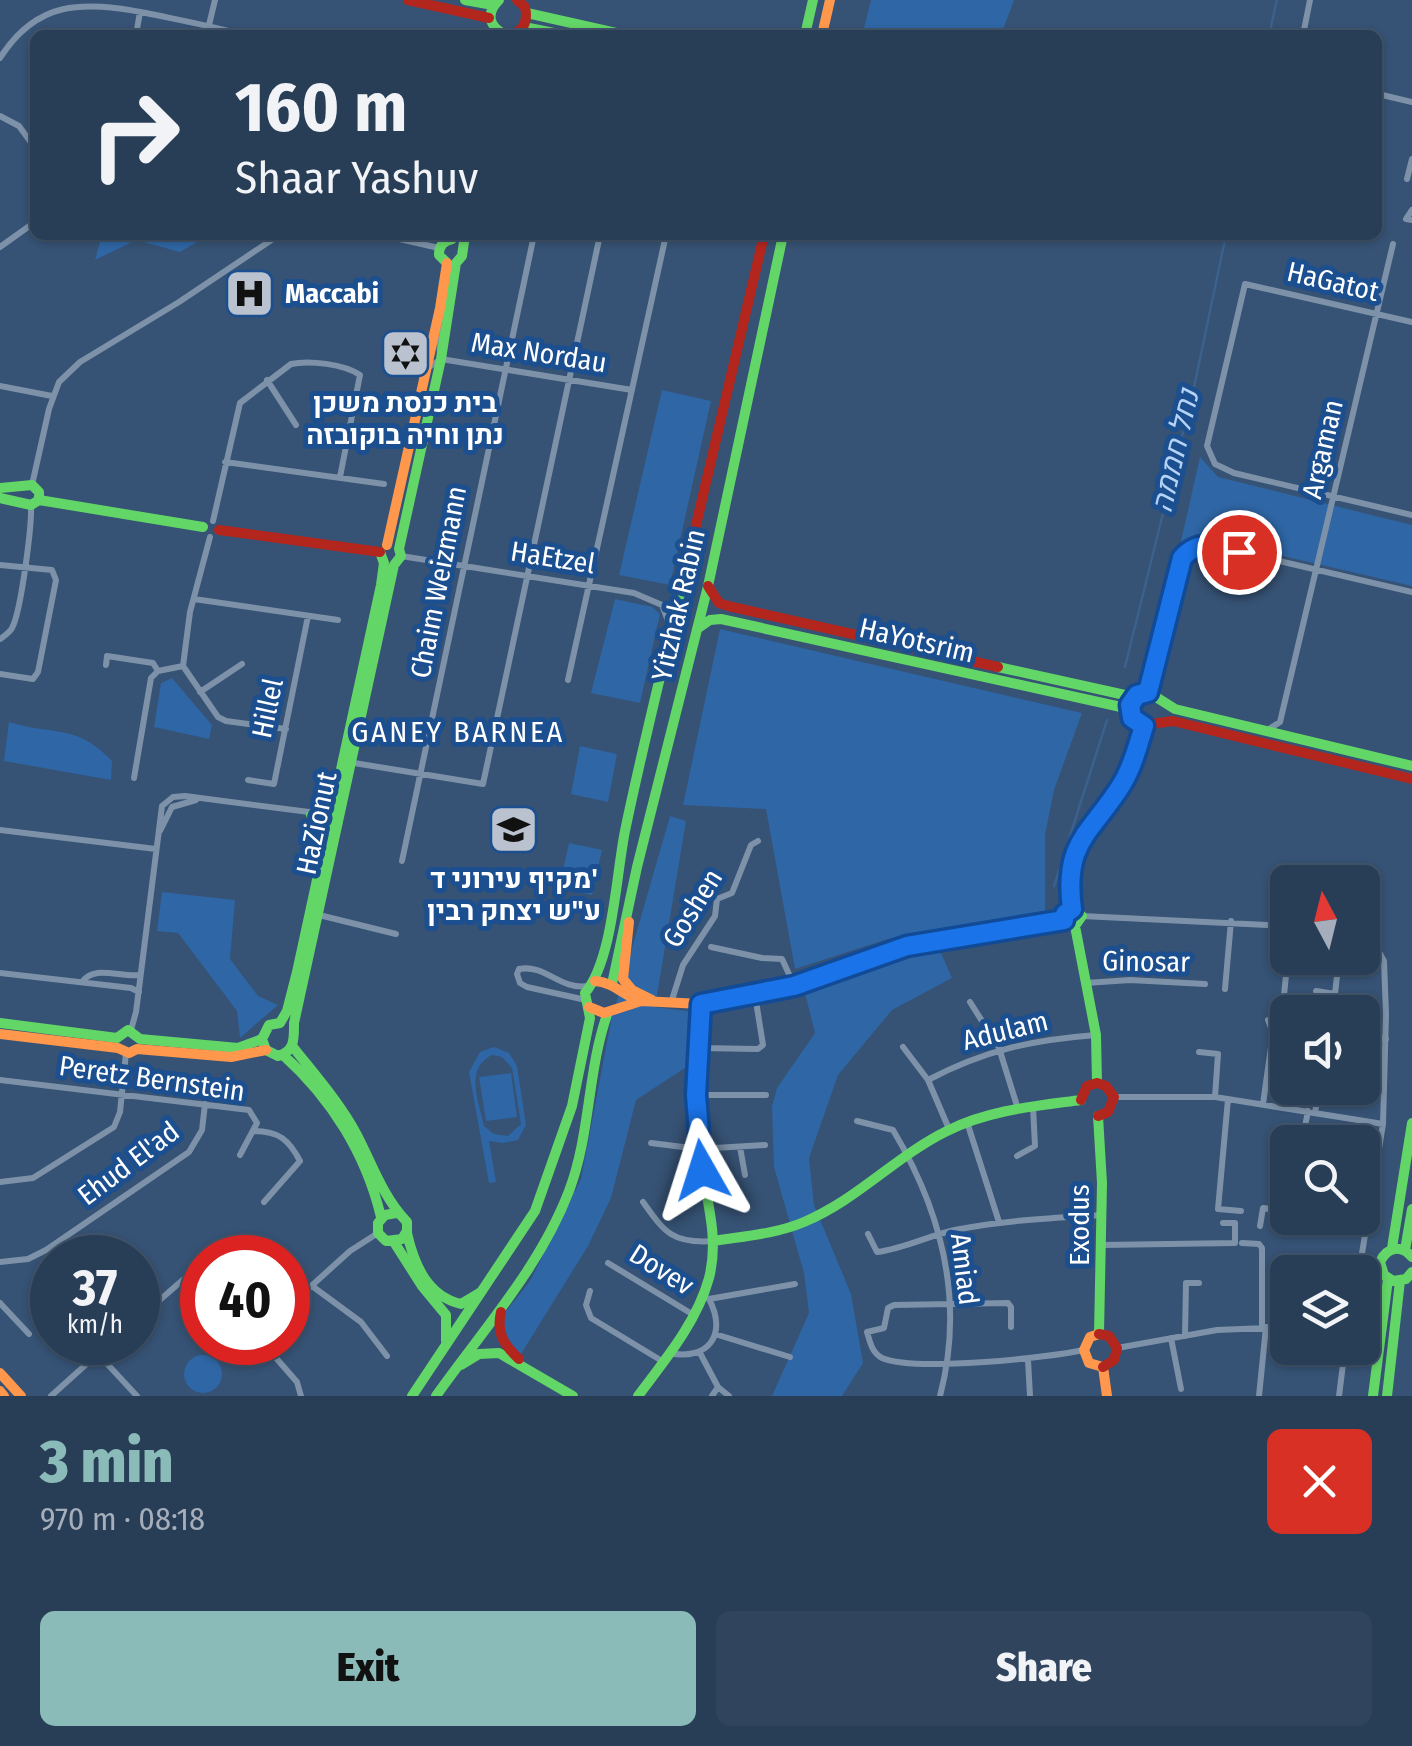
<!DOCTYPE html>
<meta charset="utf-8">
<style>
:root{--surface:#283e57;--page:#30455d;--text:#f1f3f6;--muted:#a5aeba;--line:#44576d;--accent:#8bbbb9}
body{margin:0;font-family:"Fira Sans Condensed",Heebo,sans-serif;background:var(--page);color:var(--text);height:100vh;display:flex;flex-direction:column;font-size:38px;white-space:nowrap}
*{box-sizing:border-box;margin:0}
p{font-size:32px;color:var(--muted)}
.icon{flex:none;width:55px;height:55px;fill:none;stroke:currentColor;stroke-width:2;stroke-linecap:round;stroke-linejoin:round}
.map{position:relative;height:1396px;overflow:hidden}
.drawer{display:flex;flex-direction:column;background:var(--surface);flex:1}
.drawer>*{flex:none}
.top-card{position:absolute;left:30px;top:30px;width:1352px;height:210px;border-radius:15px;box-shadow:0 2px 8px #0004,0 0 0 2px var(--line);background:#283e57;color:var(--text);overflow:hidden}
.needle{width:65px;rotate:353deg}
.controls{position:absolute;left:1270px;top:865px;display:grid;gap:20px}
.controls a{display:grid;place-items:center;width:110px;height:110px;border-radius:15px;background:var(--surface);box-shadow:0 2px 8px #0004,0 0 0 2px var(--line);font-size:50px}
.speed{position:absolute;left:30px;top:1235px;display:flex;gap:20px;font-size:50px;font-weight:700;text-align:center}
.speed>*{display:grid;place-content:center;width:130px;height:130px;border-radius:50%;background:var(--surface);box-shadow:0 2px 8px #0004,0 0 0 2px var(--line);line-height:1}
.speed small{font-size:25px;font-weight:400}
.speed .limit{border:15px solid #d22;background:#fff;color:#111}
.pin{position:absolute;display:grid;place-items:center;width:85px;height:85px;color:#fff;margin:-42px;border:5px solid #fff;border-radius:50%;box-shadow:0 2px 10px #0007}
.me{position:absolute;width:110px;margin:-55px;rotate:354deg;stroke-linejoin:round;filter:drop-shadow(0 0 8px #0008)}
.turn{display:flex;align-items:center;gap:35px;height:210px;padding:0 40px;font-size:45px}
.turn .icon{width:130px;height:130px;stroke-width:2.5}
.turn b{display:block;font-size:70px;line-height:85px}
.round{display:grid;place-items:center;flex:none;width:105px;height:105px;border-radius:15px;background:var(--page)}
.head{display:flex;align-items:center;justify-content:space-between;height:170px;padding:0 40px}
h1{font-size:60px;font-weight:800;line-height:75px;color:var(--accent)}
.action{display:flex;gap:20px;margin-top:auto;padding:20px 40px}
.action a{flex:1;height:115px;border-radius:15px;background:var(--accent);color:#111;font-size:40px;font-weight:800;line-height:115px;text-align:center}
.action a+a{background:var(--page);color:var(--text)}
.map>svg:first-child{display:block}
.green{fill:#2f66a5;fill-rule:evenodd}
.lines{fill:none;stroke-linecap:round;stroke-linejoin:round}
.stream{stroke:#3b618d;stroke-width:2.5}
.street{stroke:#7d92a8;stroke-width:6}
.fast{stroke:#63d668;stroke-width:10}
.slow{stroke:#ff974d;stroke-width:10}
.jam{stroke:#b3261e;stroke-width:10}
.route-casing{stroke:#114b97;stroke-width:25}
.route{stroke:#1a73e8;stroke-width:18}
.labels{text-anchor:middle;stroke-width:10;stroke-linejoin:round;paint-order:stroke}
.street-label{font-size:28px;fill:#fff;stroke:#1b4f8f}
.poi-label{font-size:28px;font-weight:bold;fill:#fff;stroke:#1b4f8f}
.water-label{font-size:30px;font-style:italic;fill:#b5d3f5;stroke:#1b4f8f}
.neighbourhood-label{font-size:30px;letter-spacing:2.5px;fill:#fff;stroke:#1b4f8f}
</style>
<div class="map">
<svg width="1412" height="1396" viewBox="0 0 1412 1396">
<rect width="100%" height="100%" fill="#365274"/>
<path class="green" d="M871,0h143l-13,35h-113l-24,-7z
M102,235h107l-29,17 -44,-12 -41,20z
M662,390l49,11 -41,184 -51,-10z
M1200,457l18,20 194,48v61l-203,-47h-15l-15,11z
M615,599l37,8 8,7 -20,89 -49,-10z
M720,629l362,84 -28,77 -9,45v76l-157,28 -93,30 -29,-160 -83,-4z
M172,678l40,47 -3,14 -55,-12 7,-44z
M9,722c46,14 67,1 103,39l-1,19 -107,-19z
M580,746l37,8 -9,48 -37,-8z
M670,816l16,5 -31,186 40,5 -7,54 -52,34 -25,98 -23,48 -67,108 -18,-17v-22l27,-34 51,-102 30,-158z
M569,843l33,7 -10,45 -33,-7z
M162,892l73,8 -5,59 28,37 20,9 -38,33 -3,-27 -59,-78 -21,-2z
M938,946l14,32 -60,32 -54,65 -29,83 5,47 37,89 12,69 -21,33h-70l37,-83 -5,-40 -30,-106 -2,-60 5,-19 38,-55 -10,-40z
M494,1047l15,6 8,13 9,59 -8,15 -15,3 -14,-2 7,41 -7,1 -20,-111 11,-20zM492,1055l10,2 10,11 9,56 -13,12 -14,-2 -10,-8c-5,-25 -20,-57 8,-71z
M511,1073l6,44 -31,4 -7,-44z
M184 1374a19 19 0 1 1 38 0a19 19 0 1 1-38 0Z"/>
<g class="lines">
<path class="stream" d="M1269,35l8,-35
M1125,667l68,-275 33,-157
M1054,886l53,-166"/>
<path class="street" d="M209,25l6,-25
M136,35l4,-23
M1303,35l7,-35
M0,58c37,-58 82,-57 146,-45 33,7 66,13 98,22
M1378,94l34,8
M0,116l19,10 16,22
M1407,179l5,-20
M1412,210l-6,9 6,1
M382,235l57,13
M0,247l35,-25
M1412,322l-167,-38 -38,162 8,18 19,9 178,42
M439,331l1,26
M429,367l12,-8 191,31
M267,380l29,45
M0,386l52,10
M225,462l159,22
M32,485l17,-76 10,-27 21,-20 99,-60 100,-67
M213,521l27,-118 51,-39c18,-4 53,0 69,11l-20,102
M210,537l-20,75 -7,54 35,51 8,4 60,8
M401,556l233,37 28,12 9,24
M0,565l52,5 4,10 -18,92 -5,7 -33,-5
M194,599l144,21
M0,639c2,-1 11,-8 12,-11 9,-16 20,-103 19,-123
M106,665l1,-9 46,7 5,8
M568,680l98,-445
M200,692l42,-28
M1148,692l34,-134 14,-12h19l197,46
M1266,731l14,-9 113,-478
M348,762l135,22 117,-549
M134,778l17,-100 7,-7 25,-5
M248,780l26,4 34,-168
M0,830l156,19
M160,831l12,-24 24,-7
M402,861l132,-626
M315,914l81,20
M1082,916l206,10
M711,947l51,11 20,1 12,26
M0,973l131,15 8,4
M82,982c12,-18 39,-4 58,-7
M1086,983l44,-3 75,4
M1225,989l6,-68
M1316,991l19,3 4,-36
M1284,995l4,-39
M586,1000l-59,-13 -7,-4 -3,-9 2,-5c27,-5 40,21 69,17
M970,1002l29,46 19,61
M671,1003l12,-38 32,-49 2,-17 15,-6 19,-48 7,-4
M131,1030l5,-18 26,-206 11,-9 12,-1 124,16 13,-2 11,-10
M1362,1037l24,2
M903,1047l25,33 21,49
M698,1048l60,1 5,-4 -8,-50
M1199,1052l19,2 -3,43
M0,1080l249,30 8,13 -17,32
M928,1080c57,-30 104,-40 168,-45
M697,1095h69
M1114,1097h101l168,27
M1228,1099l-10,110 23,2
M1263,1104l10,-71 -5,-13
M1315,1113l4,-25
M857,1121l36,9c49,82 72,171 47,266
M967,1122l32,100
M254,1131c25,0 35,9 46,30l-36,41
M1302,1142l6,-31
M651,1143l48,6 66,-4
M740,1147l5,28
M1017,1156l18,-10 -2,-39
M0,1182l33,-4 81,-51 6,-15 6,-59
M643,1202c22,31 30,42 71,39
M1327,1218l40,6
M1260,1226l3,-18 25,3
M868,1234l9,18c30,-4 54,-18 83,-23 47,-9 94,-11 142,-14
M1242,1243l17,1 3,4v79
M1102,1245l133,-2v-20h-12
M0,1262l28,-3 18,-9 143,-98 13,-22 3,-26
M608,1263l84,51
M1318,1272v-3l25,3
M1359,1272l24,-148 3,-110 -2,-53 -5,-9 -17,-11
M312,1286l49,36 26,34
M590,1291l-4,14 5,13 71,43
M709,1299l86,-15
M0,1303l29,31
M288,1307l62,-56 28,-18
M138,1319l47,-41 17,3
M1011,1327v-20l-3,-4 -114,2 -6,3 -4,20 -17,4c3,10 5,21 15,26 32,14 165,0 202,-8
M715,1334l75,23
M1185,1336l1,-53h13
M1171,1338l10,51
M262,1342l35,40 4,14
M1117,1348l100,-18 71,-3
M669,1353c39,8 59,-18 40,-54l-7,-3
M700,1353l18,34 11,9
M98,1354l39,42
M1028,1360l2,36
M51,1396l60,-54
M712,1396l6,-9
M1259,1396l7,-69
M1339,1396l6,-48"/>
<path class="fast" d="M465,0l28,5
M499,0c-14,14 -10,27 7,35
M527,13l98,22
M524,27l40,8
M805,35l8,-35
M447,263l-8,-8c0,-9 4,-14 13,-16
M0,488l32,-3 7,7v8
M0,498l31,7 8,-5
M39,500l164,27
M697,629l13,-9 11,-1 409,90
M998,667l136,30
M1143,725l-11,-7 -2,-13 7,-10 11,-3 27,17 237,57
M311,815l8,5 6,12
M1072,909c-5,-66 19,-74 50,-125 11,-18 16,-39 21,-59
M1072,909l10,7 -7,10
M1075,926l21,109 1,48
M612,984l25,-117 71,-281 75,-351
M0,1023l117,15
M280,1023l-11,2 -7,14 4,11 12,6c17,-5 16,-17 16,-33l100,-458 7,-9 -2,-7 42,-190 15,-96 6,-7 3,-21
M280,1023l7,-12 10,-39 84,-387 3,-22 -4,-11
M117,1038l11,-8 12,9
M140,1039l98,9 24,-9
M293,1047c22,28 47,56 64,88 16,31 26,62 50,87v9l-5,8 -16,2 -8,-8v-10l7,-8 11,-2
M283,1055c48,43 83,99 98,162
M1098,1116l4,67 -3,151
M407,1233c7,31 20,63 54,71l20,-12
M714,1241c30,-5 62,-7 90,-19 53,-22 92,-66 143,-91 41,-21 89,-25 134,-31
M394,1242l28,44 24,29v26
M1392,1248l20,-125
M1405,1250l7,-41
M1412,1257c-11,-13 -25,-10 -32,5l4,13 9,6 13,-2 6,-7
M461,1365l18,-11 20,-1 74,43
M412,1396l123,-185 37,-105 18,-88 -5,-25c28,-33 31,-118 40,-162 19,-92 43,-184 64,-276
M436,1396c47,-66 104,-129 133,-205 22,-58 18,-121 39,-179
M638,1396c27,-36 59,-74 71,-118 12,-45 -7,-91 -11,-136 -3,-46 0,-92 3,-138
M1373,1396l15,-117
M1387,1396l13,-115"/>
<path class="slow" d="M822,35l8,-35
M387,545l53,-237 7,-45
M629,922l-6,57 9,11 20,10
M595,981c18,1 28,14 45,20
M589,1007l15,6 37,-12 60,3 31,-4 62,-15 113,-39 157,-27
M0,1034l118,14 11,5 8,-4 94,8 35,-7
M1099,1334l-9,3 -6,13 5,13 14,4
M1103,1367l4,29
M0,1373l21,23
M0,1391l4,5"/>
<path class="jam" d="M408,0l81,18
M510,35c14,-4 18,-14 15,-28l-8,-7
M219,530l161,22
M689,555l75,-320
M708,586l11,17 9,3 270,61
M1143,725l30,-4 239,58
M1097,1083l9,3 8,11 -6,15 -10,4
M1081,1100l6,-14 10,-3
M501,1312c-5,21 3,33 18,47
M1099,1334l10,2 8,12 -3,12 -11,7"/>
</g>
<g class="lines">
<defs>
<path id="route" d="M702,1170l-6,-75 5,-91 93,-18 113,-40 157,-26 1,-6 7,-5c-9,-68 19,-75 50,-125 11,-18 16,-39 22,-58l-12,-8 -2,-13 7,-10 11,-3 34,-134c16,-19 35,-12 57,-6"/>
</defs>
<use href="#route" class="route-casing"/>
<use href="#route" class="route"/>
</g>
<defs>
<symbol id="hospital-square" viewBox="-11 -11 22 22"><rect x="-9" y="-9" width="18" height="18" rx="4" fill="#b9c2ce" stroke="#1b4f8f"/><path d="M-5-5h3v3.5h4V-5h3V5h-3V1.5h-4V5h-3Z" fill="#111"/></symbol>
<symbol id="synagogue-square" viewBox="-11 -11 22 22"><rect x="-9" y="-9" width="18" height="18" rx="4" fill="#b9c2ce" stroke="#1b4f8f"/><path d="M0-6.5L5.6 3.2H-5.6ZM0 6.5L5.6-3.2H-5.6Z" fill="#111"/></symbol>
<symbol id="school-square" viewBox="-11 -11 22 22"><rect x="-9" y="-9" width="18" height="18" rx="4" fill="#b9c2ce" stroke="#1b4f8f"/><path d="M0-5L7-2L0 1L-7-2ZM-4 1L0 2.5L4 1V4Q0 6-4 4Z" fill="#111"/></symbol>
</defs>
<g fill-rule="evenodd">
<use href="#hospital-square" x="222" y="266" width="55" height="55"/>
<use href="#synagogue-square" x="378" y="326" width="55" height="55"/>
<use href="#school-square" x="486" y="802" width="55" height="55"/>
</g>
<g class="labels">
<g class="street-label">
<text transform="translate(1333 281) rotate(13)" y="10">HaGatot</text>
<text transform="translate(539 352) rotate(9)" y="10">Max Nordau</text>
<text transform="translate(1322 449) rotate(-77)" y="10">Argaman</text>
<text transform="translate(553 557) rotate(9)" y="10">HaEtzel</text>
<text transform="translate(438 582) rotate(-79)" y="10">Chaim Weizmann</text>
<text transform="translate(678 605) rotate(-77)" y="10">Yitzhak Rabin</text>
<text transform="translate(917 640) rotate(13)" y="10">HaYotsrim</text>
<text transform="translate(267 708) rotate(-78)" y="10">Hillel</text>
<text transform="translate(316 823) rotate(-78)" y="10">HaZionut</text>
<text transform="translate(692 908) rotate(-58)" y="10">Goshen</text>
<text transform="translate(1146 961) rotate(1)" y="10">Ginosar</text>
<text transform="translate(1005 1030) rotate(-14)" y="10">Adulam</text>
<text transform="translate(152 1078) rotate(8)" y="10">Peretz Bernstein</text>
<text transform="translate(128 1163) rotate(-37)" y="10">Ehud El'ad</text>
<text transform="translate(1079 1225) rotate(-90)" y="10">Exodus</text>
<text transform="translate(662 1269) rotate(32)" y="10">Dovev</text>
<text transform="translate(965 1269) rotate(83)" y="10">Amiad</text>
</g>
<g class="poi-label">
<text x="285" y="303" text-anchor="start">Maccabi</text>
<text x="405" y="412">בית כנסת משכן<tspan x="405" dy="32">נתן וחיה בוקובזה</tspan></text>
<text x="514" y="888">מקיף עירוני ד'<tspan x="514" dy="32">ע"ש יצחק רבין</tspan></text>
</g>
<g class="water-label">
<text transform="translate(1175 451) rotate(-77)" y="10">נחל חממה</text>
</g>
<g class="neighbourhood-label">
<text x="458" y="742">GANEY BARNEA</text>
</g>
</g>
</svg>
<div class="controls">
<a><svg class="needle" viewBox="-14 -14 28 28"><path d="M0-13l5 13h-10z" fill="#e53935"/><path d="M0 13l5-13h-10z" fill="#a5aeba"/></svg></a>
<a><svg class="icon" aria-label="sound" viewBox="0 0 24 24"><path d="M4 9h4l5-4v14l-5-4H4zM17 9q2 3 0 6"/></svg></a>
<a><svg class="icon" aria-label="search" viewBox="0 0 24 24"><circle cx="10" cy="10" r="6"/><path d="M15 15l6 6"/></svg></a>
<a><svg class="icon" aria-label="layers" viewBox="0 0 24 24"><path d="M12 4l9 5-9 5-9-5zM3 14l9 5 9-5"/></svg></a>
</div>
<div class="speed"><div>37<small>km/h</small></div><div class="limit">40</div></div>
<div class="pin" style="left:1239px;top:552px;background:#d93025"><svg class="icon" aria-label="arrive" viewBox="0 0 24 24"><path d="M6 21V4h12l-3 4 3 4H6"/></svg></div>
<svg class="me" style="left:702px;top:1170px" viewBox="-20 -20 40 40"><path d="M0-17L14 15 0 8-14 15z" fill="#1a73e8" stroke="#fff" stroke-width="4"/></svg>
<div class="top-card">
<div class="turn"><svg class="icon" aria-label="right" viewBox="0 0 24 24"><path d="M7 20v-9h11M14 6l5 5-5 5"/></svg><div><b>160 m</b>Shaar Yashuv</div></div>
</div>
</div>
<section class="drawer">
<div class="head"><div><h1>3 min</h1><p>970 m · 08:18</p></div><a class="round" style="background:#d93025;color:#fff"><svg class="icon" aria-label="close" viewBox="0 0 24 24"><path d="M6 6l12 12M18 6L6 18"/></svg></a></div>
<div class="action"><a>Exit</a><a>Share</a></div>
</section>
